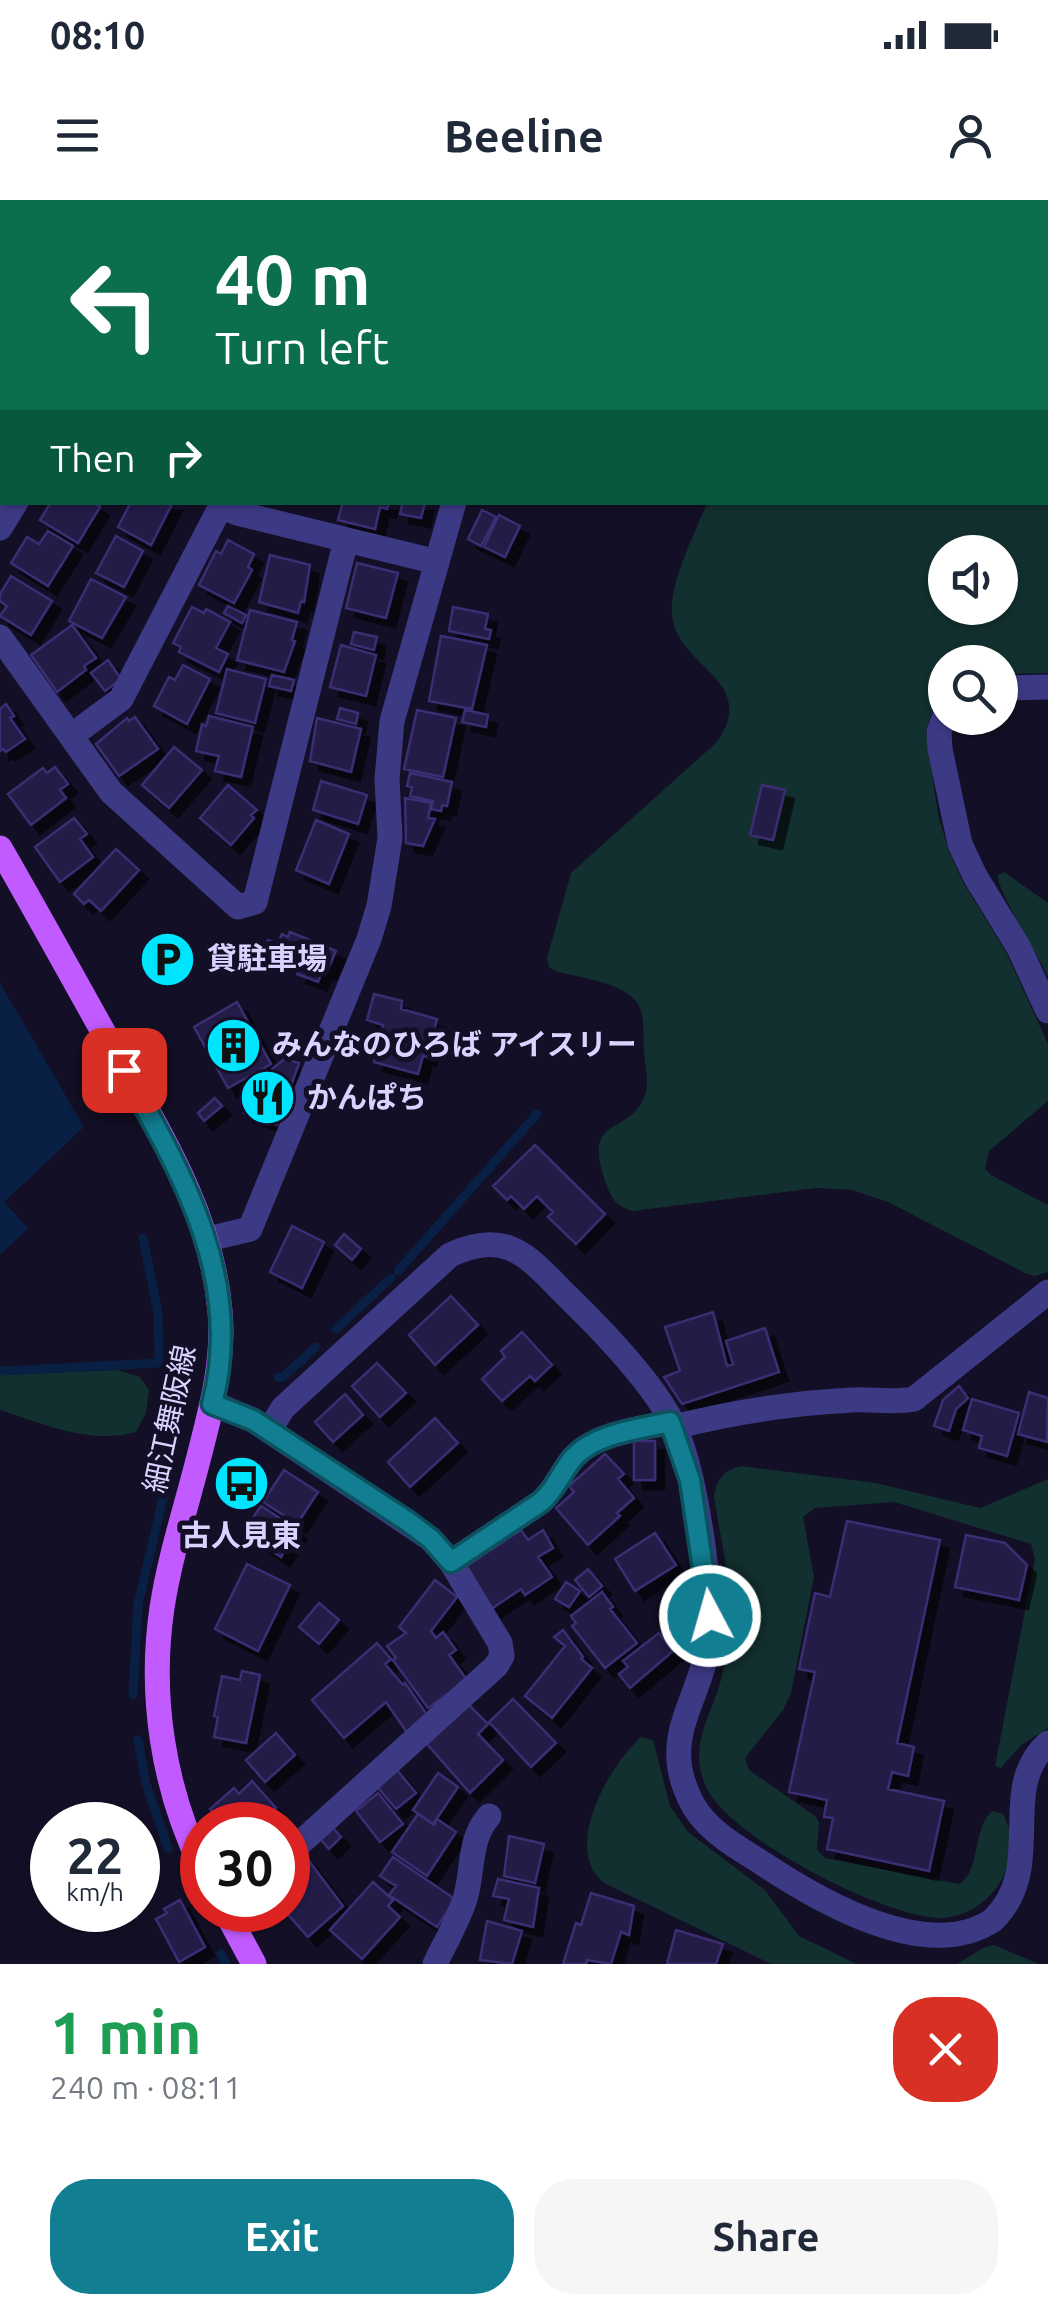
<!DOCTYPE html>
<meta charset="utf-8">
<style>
:root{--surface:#fff;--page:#f6f6f7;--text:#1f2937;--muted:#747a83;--accent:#117e91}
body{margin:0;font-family:Ubuntu,"Noto Sans JP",sans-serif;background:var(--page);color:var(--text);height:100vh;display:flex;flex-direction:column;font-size:38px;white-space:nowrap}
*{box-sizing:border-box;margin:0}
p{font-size:32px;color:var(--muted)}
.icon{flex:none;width:55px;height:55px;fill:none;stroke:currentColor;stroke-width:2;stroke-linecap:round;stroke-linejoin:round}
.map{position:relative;height:1764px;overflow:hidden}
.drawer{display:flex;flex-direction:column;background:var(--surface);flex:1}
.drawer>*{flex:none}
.hud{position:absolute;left:0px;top:0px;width:1050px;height:305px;box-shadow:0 2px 8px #0004;background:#0b6e4f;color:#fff;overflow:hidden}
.controls{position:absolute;left:928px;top:335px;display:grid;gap:20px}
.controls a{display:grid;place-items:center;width:90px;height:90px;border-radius:50%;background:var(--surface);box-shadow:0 2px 8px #0004;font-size:50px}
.speed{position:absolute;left:30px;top:1602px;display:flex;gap:20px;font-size:50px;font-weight:700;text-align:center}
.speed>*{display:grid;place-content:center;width:130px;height:130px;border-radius:50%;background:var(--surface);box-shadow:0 2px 8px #0004;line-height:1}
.speed small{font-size:25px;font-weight:400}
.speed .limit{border:15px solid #d22;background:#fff;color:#111}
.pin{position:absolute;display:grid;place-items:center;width:85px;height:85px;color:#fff;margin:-42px;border-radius:20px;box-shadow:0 5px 15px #0006}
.me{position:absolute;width:110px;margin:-55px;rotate:354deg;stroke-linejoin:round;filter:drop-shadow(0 0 8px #0008)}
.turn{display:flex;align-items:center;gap:35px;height:210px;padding:0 50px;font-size:45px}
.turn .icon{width:130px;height:130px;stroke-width:2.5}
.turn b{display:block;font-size:70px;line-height:85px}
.then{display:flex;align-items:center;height:95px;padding:0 50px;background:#0003;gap:20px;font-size:38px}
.round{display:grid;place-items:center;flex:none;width:105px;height:105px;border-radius:40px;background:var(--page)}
.overview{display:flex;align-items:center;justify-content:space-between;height:170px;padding:0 50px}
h1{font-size:60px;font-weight:600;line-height:75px;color:#1e9e55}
.primary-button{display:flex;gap:20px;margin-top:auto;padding:20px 50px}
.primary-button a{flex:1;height:115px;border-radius:40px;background:var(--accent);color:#fff;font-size:40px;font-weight:600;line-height:115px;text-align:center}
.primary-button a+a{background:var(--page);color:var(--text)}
.status{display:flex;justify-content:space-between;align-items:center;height:70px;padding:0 50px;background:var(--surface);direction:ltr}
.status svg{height:28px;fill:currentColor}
header{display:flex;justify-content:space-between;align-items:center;height:130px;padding:0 50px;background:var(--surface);font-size:45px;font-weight:600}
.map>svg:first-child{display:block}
.green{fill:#12302f;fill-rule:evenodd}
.water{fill:#0a1f44}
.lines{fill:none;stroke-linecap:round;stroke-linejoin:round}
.stream{stroke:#0a1f44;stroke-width:9}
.building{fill:#241b47;stroke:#3b2d73;stroke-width:2.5;filter:url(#shadow)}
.minor{stroke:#3d3a85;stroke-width:25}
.tertiary{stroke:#3d3a85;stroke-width:25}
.primary{stroke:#c25bff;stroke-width:25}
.route-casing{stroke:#0b525e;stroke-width:25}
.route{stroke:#117e91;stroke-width:18}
.labels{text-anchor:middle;stroke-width:10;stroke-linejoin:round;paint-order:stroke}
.poi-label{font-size:30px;font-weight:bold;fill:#d9d4ff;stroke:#130f26;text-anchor:start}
.street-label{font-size:30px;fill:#d9d4ff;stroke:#130f26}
</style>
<div class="status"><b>08:10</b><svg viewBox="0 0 49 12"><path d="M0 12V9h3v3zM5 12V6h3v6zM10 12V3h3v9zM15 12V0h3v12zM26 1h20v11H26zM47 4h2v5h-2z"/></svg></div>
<header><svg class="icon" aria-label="menu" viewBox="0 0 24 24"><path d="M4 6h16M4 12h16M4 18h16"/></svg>Beeline<svg class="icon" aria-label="person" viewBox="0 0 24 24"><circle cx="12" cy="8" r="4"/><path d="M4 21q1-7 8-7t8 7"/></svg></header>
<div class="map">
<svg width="1048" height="1764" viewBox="0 0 1048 1764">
<defs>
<filter id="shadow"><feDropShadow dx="9" dy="9" stdDeviation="0" flood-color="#0009"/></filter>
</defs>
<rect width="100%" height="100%" fill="#130f26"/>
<path class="green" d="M1048,190v283l-48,1v-12h-55v31l-13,18 -6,20 12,83 10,35 15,33 44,72 41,90v57l-59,50 -4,18 6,6 57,30v67l-13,4 -8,-2 -139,-72 -36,-12 -36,-2 -184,23c-19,-6 -22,-16 -28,-33 -20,-63 22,-41 40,-80 6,-13 1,-32 0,-46 -1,-14 1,-33 -5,-46 -12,-24 -60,-28 -84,-35l-6,-4 -2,-9 24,-85 146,-131c43,-63 -40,-74 -45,-127 -3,-32 23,-82 35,-112l341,-1zM945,352h55v56h-55z
M1004,672l44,31v74c-9,-21 -52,-87 -50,-102z
M118,1170l22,7 9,13 -3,23 -10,19c-46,13 -92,-8 -136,-22v-35z
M741,1266l135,17 104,25 68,-29v249l-28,18 -19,22 -6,-2 40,-207 -4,-15 -137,-42 -79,6 -12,9 11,60 -23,116 -8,17 -38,48 4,12 66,46 4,6 -2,28 8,8 134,26c23,-15 12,-53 33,-73l11,3c10,17 10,40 2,59 -11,25 -37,45 -65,45 -57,-1 -210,-80 -234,-131 -16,-36 -1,-61 11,-94 8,-24 12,-50 13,-75 1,-40 -10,-81 -16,-121 3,-18 9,-26 27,-31z
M641,1537l12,3 17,66 18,26 77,58 34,46 58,28h-86l-167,-81c-43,-34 5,-117 37,-146z
M994,1745l45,19h-82l28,-17z"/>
<path class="water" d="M0,783l84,144 -80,75 24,26 -28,27z"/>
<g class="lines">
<path class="stream" d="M398,1071l139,-157
M336,1129l55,-51
M0,1171l159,-8 -1,-50 -15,-75
M278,1177h5l33,-30
M133,1495l5,-91 39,-164
M138,1540l8,44 22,64
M221,1754l5,10"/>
</g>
<path class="building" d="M51,302h41l8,5 -22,36 -38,-23z
M131,302h42l-22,43 -33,-18z
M343,302h46l-2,7 -7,-2 -5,22 -37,-9z
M403,302h22l-4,16 -21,-4z
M482,310l14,7 -15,29 -13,-7z
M499,315l21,11 -15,31 -21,-10z
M48,331l25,15 -25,40 -37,-23 16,-26 12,7z
M116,336l27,15 -19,36 -28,-14z
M228,340l26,14 -6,13 4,3 -18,33 -35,-18 17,-34 5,3z
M270,355l40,10 -6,37 -3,-1 -3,12 -39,-11z
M357,363l41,10 -12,45 -40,-10z
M11,376l41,25 -21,34 -31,-19 7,-10 -7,-5v-7z
M91,379l35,18 -24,41 -33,-17z
M228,406l18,9 -4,8 -18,-10z
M192,407l12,6 2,-4 24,13 -14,26 12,6 -9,18 -40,-20 2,-5 -8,-4z
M453,407l35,7 -3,15 6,1 -2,9 -40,-8z
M250,410l47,12 -5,18 3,1 -11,31 -47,-12z
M72,425l24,33 -12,8 2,4 -29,22 -26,-37z
M354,432l23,5 -3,13 -23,-6z
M441,436l46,9 -15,64 -43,-8z
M341,445l35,10 -10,41 -36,-9z
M108,460l13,19 -16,12 -14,-18z
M183,465l27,14 -23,45 -33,-18 15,-29 6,3z
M227,469l39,10 -11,44 -39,-10z
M272,475l22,5 -3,11 -22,-5z
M6,504l8,12 -4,2 15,21 -19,13 -3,-3 -3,2v-42z
M340,508l18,5 -2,11 -19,-5z
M417,510l39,8 -13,59 -39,-8z
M465,510l23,5 -2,12 -24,-5z
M209,516l44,11 -12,50 -26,-6 4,-15 -23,-5 6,-27 4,2z
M135,517l23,32 -39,27 -23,-32 31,-26 2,3z
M317,518l44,11 -10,43 -41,-11z
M174,547l28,23 -33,38 -27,-23z
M55,567l13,17 -8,6 6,8 -35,27 -23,-31 35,-26 4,5z
M410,573l42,9 -5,24 -5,-1 -1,6 -10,-2 2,-8 -23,-5 2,-9 -5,-1z
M321,581l46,14 -9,29 -45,-14z
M228,585l29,25 -6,5 3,3 -23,27 -31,-27z
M762,585l23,5 -12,50 -23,-5z
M405,598l26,5 -3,15 7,1 -12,27 -17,-3z
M74,618l13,16 -7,5 13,18 -33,25 -25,-35z
M316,620l33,14 -20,50 -33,-14z
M116,649l23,21 -38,41 -12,-11 -5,4 -10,-10z
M290,732l46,19 -9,20 -4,-2 -5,13 -21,-8 2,-4 -29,-14 -4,-11 2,-5 10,4 4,-10 6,3z
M374,794l28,7 -1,8 36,10 -10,38 -4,-1 -5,18 -44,-12 9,-37 -16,-5z
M237,802l34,62 -43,24 -34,-61z
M284,859l15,4 -22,62 -33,-12 11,-30z
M215,898l7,8 -18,15 -6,-8z
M535,945l70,69 -29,30 -28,-27 5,-5 -16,-16 -13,13 -13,-13 -4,4 -14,-14z
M292,1026l32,16 -22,46 -32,-16z
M344,1034l17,15 -9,11 -17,-15z
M451,1096l27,29 -43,40 -26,-30z
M713,1112l14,54 6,-2 -7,-23 39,-13 14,44 -97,32 -18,-27 16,-6 -15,-44z
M522,1132l30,33 -17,16 -5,-5 -28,25 -20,-22 23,-22 -4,-6z
M377,1163l29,30 -26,24 -28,-31z
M959,1186l9,12 -12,11 -7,22 -15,-5 9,-26z
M1029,1192l19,6 -1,44 -29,-8z
M345,1194l18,21 -30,27 -18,-20z
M972,1199l47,14 -12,43 -28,-8 3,-12 -19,-6z
M435,1218l23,25 -48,44 -22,-25z
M634,1241h21v39h-21z
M605,1254l19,20 -6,5 16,19 -17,15 3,3 -32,29 -32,-37 18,-16 -5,-6z
M284,1270l34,22 -21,32 -34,-22z
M261,1306l37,24 -17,27 -38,-25z
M847,1321l93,19 -43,203 17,4 -6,29 -16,-4 -4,17 56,12 -15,70 -102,-22 6,-31 -9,-1 3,-17 -38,-8 26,-120 -16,-3 16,-76 15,4z
M521,1330l7,10 15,-10 10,18 -15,9 14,20 -27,18 -4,-6 -30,20 -27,-41z
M655,1333l21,32 -41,26 -20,-32z
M966,1335l39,8 22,22 -8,35 -64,-13z
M247,1364l43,21 -32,66 -43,-22z
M588,1369l14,17 -13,11 -14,-17z
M435,1380l22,17 -26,34 5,7 7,-6 13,18 -7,5 18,25 -39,28 -35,-48 3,-2 -9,-12 19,-13 -7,-6z
M566,1382l14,9 -11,16 -14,-8z
M602,1392l11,15 -3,2 27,34 -32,25 -33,-42 4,-3 -5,-7z
M319,1403l20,17 -20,24 -20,-17z
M563,1430l20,27 -2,2 11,9 -40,50 -27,-22 40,-50 -11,-9z
M659,1433l14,18 -43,37 -11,-14 9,-7 -5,-6z
M377,1443l14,16 -6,5 18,21 2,-2 25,36 -22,15 -22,-32 -42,36 -32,-38z
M242,1471l18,4 -14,68 -32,-6 4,-20 -4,-1 8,-40 18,4z
M513,1499l43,44 -25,24 -42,-45z
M468,1504l20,20 -10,10 25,26 -33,33 -43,-49z
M276,1533l19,22 -30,27 -19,-22z
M396,1569l20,24 -20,16 -20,-24z
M438,1573l20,14 -25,37 -20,-14z
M252,1581l24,27 -2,2 13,15h-63l-14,-16 24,-21 5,6z
M378,1593l25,31 -23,18 -24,-31z
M418,1614l16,11 3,-6 19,13 -29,44 -35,-24z
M332,1627l9,10 -12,12 -9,-10z
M509,1636l35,8 -9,39 -31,-7z
M306,1657l37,49 -35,31 -24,-27h4v-36z
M393,1657l62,42 -18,28 -48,-32 7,-9 -16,-10z
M498,1679l41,9 -6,39 -29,-7 5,-21 -16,-3z
M373,1682l20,18 -5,6 12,11 -38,42 -32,-29z
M591,1693l43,13 -5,29 -8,-3 -10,32 -24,-4 -1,4h-23l13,-41 5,2z
M180,1700l25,47 -26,15 -23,-43 11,-6 -3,-4z
M487,1721l35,10 -10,33 -32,-4z
M676,1730l47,14 -7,20h-49z"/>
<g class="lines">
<path class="minor" d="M249,0l7,2
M197,2l1,-2
M998,2l1,-2
M0,127l2,2
M1048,171v1
M221,305l16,8 200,49
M0,328l16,-26
M0,437l111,155 127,115 17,-5 91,-362
M1000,488l48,-1
M945,515l-6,17 1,17 20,95 15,32 44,72 29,63
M71,536l50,-37 102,-197
M212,1203l41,17 178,119 20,23 49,81 2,13 -6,10 -208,188
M674,1227c60,-15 117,-24 178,-27 21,-1 41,3 62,-1l134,-107
M269,1231l14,-23 167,-153c56,-26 77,0 115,39 35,34 90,90 110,134 21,47 40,171 32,222 -7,43 -37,78 -26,124 4,16 12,34 23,46 17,19 40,31 61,45 56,37 163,99 228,55 55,-54 3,-130 55,-177
M451,1362l90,-60c15,-13 20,-30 33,-45 22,-24 66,-28 97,-35
M435,1764c10,-21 23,-43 30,-65 9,-30 3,-59 24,-83"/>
<path class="tertiary" d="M569,2l2,-2
M208,1039l42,-10 119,-290 10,-33 11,-68 -3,-59 5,-58 62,-219"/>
<path class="primary" d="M0,648c39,68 77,137 115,205 46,82 97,163 105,258 5,53 -11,106 -24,157 -12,46 -27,93 -34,140 -13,87 1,180 40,259
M225,1710l29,54"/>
</g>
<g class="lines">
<defs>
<path id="route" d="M124,870c58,103 121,211 88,334l41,16 154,101 24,18 20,23 90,-60c15,-13 20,-30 33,-45 22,-24 66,-28 96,-35l20,58 20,136"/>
</defs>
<use href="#route" class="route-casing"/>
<use href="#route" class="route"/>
</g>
<defs>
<symbol id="parking-disc" viewBox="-11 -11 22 22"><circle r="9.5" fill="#00e5ff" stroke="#130f26"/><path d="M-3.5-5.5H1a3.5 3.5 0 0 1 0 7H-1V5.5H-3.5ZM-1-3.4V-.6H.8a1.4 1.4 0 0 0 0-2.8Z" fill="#111"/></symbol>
<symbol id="building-disc" viewBox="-11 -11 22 22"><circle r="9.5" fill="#00e5ff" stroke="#130f26"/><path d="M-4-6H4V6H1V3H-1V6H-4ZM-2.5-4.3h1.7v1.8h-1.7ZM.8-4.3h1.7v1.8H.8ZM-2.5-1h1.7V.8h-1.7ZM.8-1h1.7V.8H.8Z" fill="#111"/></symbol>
<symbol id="restaurant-disc" viewBox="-11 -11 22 22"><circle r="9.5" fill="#00e5ff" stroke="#130f26"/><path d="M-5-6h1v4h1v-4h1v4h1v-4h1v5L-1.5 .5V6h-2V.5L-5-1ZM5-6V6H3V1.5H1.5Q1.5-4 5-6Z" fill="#111"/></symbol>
<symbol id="bus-disc" viewBox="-11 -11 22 22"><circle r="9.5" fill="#00e5ff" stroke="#130f26"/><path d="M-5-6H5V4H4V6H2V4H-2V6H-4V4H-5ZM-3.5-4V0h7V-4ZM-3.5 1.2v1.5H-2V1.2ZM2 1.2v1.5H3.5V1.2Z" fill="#111"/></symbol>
</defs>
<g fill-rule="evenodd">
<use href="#parking-disc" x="136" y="728" width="63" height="63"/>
<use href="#building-disc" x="202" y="814" width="63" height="63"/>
<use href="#restaurant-disc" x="236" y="866" width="63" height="63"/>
<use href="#bus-disc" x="210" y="1252" width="63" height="63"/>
</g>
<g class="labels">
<g class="poi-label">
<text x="207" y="769">貸駐車場</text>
<text x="272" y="855">みんなのひろば アイスリー</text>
<text x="307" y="908">かんぱち</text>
<text x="241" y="1346" text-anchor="middle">古人見東</text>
</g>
<g class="street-label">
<text transform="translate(170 1219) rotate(-78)" y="10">細江舞阪線</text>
</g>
</g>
</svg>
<div class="controls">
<a><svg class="icon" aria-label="sound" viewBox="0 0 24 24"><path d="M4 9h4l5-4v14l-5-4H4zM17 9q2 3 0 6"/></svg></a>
<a><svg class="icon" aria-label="search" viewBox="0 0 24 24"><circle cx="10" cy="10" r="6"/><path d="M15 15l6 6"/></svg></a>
</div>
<div class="speed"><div>22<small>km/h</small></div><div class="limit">30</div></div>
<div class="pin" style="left:124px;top:870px;background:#d93025"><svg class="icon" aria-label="arrive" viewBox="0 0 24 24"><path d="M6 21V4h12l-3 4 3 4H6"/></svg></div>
<svg class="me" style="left:710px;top:1416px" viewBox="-20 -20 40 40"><circle r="17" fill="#117e91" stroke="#fff" stroke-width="3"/><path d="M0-11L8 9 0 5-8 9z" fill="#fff"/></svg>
<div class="hud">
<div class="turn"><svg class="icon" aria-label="left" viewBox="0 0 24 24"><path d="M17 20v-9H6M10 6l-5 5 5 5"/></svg><div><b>40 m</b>Turn left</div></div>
<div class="then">Then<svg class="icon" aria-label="right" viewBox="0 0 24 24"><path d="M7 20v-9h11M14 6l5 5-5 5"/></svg></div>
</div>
</div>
<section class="drawer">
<div class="overview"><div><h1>1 min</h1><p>240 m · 08:11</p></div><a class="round" style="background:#d93025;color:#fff"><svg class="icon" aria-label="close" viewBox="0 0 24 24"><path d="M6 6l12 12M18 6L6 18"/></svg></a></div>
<div class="primary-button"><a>Exit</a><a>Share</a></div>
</section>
